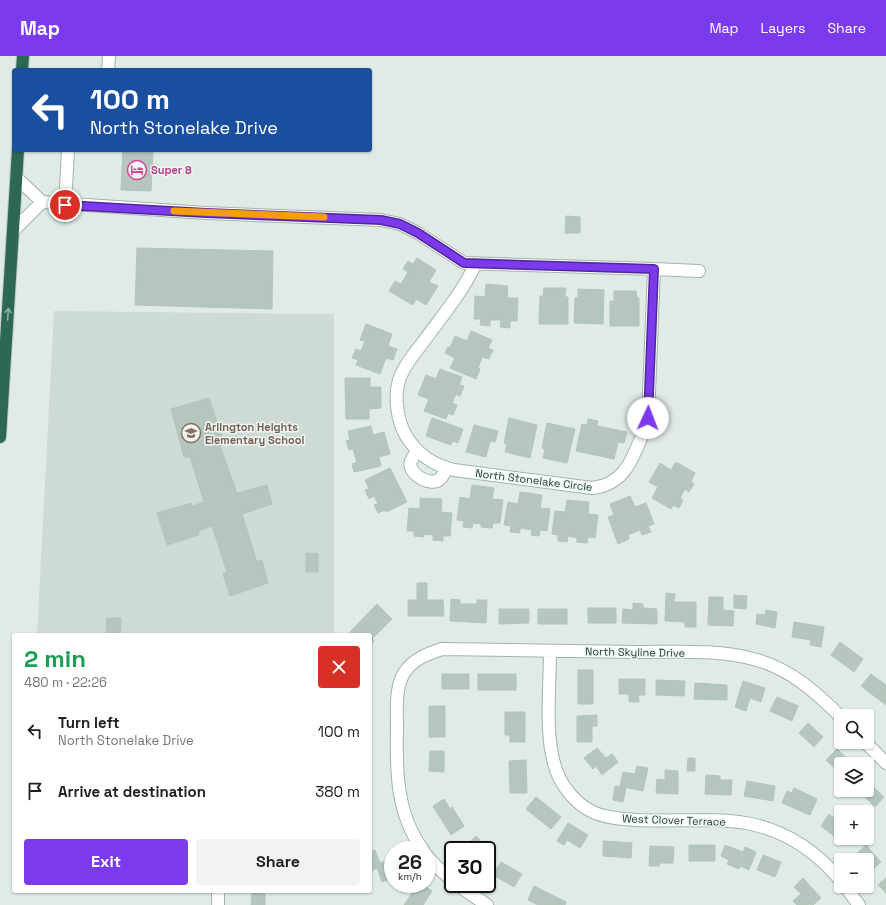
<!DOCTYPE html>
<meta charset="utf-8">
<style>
:root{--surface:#fff;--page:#f2f2f2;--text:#202124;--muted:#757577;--accent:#7c3aed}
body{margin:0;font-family:"Space Grotesk",sans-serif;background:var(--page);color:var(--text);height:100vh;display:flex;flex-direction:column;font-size:15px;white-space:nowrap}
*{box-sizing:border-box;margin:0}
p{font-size:13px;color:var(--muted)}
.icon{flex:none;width:22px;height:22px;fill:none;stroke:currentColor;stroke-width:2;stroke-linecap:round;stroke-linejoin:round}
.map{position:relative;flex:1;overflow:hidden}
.panel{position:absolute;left:12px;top:577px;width:360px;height:260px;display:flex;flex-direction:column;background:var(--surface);border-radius:4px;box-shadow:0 1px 3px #0004}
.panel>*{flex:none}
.banner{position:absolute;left:12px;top:12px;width:360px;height:84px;border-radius:4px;box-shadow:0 1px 3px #0004;background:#1a4fa0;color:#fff;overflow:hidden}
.buttons{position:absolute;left:834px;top:653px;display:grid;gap:8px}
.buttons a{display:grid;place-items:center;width:40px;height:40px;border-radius:4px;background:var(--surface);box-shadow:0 1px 3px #0004;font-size:20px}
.speed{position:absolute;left:384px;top:785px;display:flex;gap:8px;font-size:20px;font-weight:700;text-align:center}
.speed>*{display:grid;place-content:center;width:52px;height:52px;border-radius:50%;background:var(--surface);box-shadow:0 1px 3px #0004;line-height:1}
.speed small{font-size:10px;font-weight:400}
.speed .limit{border:2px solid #111;border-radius:6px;background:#fff;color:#111}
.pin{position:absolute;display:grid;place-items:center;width:34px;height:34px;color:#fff;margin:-17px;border:2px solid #fff;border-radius:50%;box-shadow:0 1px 4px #0007}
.me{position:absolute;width:44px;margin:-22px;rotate:2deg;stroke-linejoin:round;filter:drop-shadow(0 0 3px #0008)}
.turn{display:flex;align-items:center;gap:14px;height:84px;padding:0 12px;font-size:18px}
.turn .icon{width:52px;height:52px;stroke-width:2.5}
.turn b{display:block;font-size:28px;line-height:34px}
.round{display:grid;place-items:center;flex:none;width:42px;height:42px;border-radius:4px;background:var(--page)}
.overview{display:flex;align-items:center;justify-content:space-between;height:68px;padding:0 12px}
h1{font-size:24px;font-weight:700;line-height:30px;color:#1e9e55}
.action{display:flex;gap:8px;margin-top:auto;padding:8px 12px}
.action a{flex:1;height:46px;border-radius:4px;background:var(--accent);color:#fff;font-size:16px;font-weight:700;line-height:46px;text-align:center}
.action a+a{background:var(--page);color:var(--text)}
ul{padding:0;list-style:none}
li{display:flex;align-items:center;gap:12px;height:60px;padding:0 12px}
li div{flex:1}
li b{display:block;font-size:15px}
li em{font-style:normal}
header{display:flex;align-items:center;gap:24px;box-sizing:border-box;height:56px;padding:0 20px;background:var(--accent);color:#fff}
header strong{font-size:19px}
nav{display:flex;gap:22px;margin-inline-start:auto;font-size:14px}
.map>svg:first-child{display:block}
.built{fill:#cedbd4}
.building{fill:#b5c6be;stroke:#b3c4bb}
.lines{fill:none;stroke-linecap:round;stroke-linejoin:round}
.street-casing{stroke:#a3b3ac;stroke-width:14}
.highway-casing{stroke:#c1c8c6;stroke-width:14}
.street{stroke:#fff;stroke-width:12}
.highway{stroke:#2d6756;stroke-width:12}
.oneway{stroke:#8eb0a4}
.route-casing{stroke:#51269a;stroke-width:10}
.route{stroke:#7c3aed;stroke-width:7}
.slow{stroke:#f59e0b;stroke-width:7}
.labels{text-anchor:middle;stroke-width:3;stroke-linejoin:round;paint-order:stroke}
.hotel-label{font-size:11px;font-weight:bold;fill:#b23c85;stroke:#f0f8f3;text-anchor:start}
.education-label{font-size:11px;font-weight:bold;fill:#785e54;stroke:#f0f8f3;text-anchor:start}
.street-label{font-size:11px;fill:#213b32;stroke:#f0f8f3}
</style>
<header>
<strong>Map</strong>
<nav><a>Map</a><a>Layers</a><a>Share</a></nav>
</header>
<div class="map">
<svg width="886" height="849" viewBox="0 0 886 849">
<rect width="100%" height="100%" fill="#e0ebe5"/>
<path class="built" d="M54,255l280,3v321h-297z"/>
<path class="building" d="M123,94h30l-2,41 -30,-1z
M566,160l14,1v16h-15z
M137,192l136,3 -1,58 -137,-4z
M417,202l19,12 -7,12 9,4 -12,19 -10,-6 -3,6 -24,-14 6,-10 6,3 7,-12 -5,-3 5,-8 5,3z
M486,228l22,2 -1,12h11l-1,23h-7v7l-10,-1 1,-7h-11v6l-10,-1 1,-6h-7l1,-23 10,1z
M544,232h22l-1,9h3v27h-29l1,-28h3z
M578,233l26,1 -1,34 -29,-1 1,-25h3z
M614,235h22l1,7h2v28h-29v-25h4z
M366,268l26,10 -4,12 9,3 -4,11 -7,-2 -6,16 -24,-9 2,-5 -6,-2 4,-9 5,2 4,-10 -5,-1z
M471,275l21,9 -4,8 5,2 -4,9 -7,-2 -4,11 2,1 -4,10 -26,-11 5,-10 -10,-5 3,-6 2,1 5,-12 12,5z
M440,313l22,8 -3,8 5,1 -4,10 -4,-2 -4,9 5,2 -4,10 -5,-2 -2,6 -22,-8 5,-12 -11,-4 8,-20 10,4z
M345,322h25v9h11v21l-12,1v10h-23z
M209,342l16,47 -5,1 17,47 30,-8 5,19 -30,10 15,48 5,-2 6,23 -38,13 -7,-22 4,-2 -15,-46 -14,5 1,4 -32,10 -10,-32 34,-10 1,3 12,-4 -14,-45h-6l-13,-48z
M432,362l31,11 -5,14 -6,-2 -1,4 -25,-9z
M509,362l28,7 -7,33 -25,-6 2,-8 -3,-1z
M588,363l10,2 -1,5 30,6 -3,11 -6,-1 -4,17 -38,-8 6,-27 5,1z
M547,367l28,6 -8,34 -24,-5 2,-9 -3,-1z
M474,369l24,6 -3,11 -5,-1 -4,16 -20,-5z
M371,370l2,9 11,-3 6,22 -11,3 2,9 -27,6 -2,-8 5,-2 -4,-13 -4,1 -3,-9 4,-1 -2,-9z
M676,406l19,11 -4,9 3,2 -5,8 -4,-3 -5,9 3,2 -4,8 -6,-3 -2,4 -19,-11 6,-11 -9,-5 11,-19 11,7z
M390,412l17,34 -21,10 -1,-2 -7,3 -4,-8 4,-1 -4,-8 -5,3 -4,-9 4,-1 -4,-9z
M472,429l22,3 -2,11 11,1 -3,23h-7l-1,5 -11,-1v-3l-8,-1 -1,5 -9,-1 1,-6 -7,-1 3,-23 10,2z
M520,436l22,3 -2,13 10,1 -3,22 -7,-1 -1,6 -8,-1 1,-5 -12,-2v5l-10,-1 1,-6 -7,-1 4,-23 10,2z
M630,440l5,11 11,-4 8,21 -6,2 3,6 -9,3 -2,-5 -12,5 1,4 -11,5 -10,-27 6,-2 -4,-11z
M420,442l22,1 -1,13 11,1 -2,23h-7v5l-10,-1v-5l-9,-1v3l-10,-1v-5h-7l2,-23 11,1z
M567,444l22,2 -1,12 10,1 -3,23 -7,-1 -1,6 -10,-1v-4l-9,-2 -1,6 -9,-1v-6l-6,-1 3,-23 10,1z
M306,497l12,1v18h-12z
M417,527h10v17h16l1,16h-36v-16h9z
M666,537l9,1 -1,8h22v25h-11v-5l-20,-1z
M734,539l13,1 -1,13 -12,-1z
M709,541h14v13l11,1 -1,15 -25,-1z
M451,543l9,1v4h17v-4h10l-1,23 -36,-2z
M633,547l10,1v4l14,1v15l-35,-1 1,-14 10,1z
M377,548l15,15 -20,20 2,2 -4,5v-11l-22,-1z
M588,552h28v15h-28z
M499,553h30v14l-30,1z
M538,553h29v15h-29z
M766,554l11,2 -2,16 -19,-4 1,-10 8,1z
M107,562h14l-1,17h-14z
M794,566l30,5 -3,20 -11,-2 1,-5 -19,-3z
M840,586l23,17 -9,13 -23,-17z
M578,614h15v34h-15z
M442,618h27v15h-27z
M478,618h38v16h-38z
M871,618l15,11v20l-25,-19z
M619,623h26v16h-7l1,7h-10v-8h-10z
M656,624l29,1 -1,15 -28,-1z
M743,625l22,7 -4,14 -11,-4 -4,13 -11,-4z
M695,627l32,2v15l-33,-1z
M777,641l21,9 -6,15 -22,-10z
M429,650h16v31h-16z
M505,656h20v30h-15v-7h-5z
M597,659v11h-5v16h-15v-26z
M808,667l15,14 -9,10 -15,-14z
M597,692l9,10 6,-4 6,8 -16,13 -6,-9 -3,3 -9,-11z
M837,693l16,15h-12v10l-15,-14z
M430,695h14v21l-15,-1z
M688,702h7v13h-8z
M526,704l1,33h-17l-1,-32z
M637,710l11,2 -5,23 -23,-5 3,-14 12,2z
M665,714l13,1v23l-22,-1 1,-14 8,1z
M706,719l14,1v4h12l-1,15 -26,-1z
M747,725l28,5 -2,15 -29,-5z
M867,725l17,16 -9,10 -17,-17h9z
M615,730l11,2 -3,14 -10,-2z
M794,732l23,11 -7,16 -28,-12 5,-12 5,2z
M536,741l25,20 -10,12 -25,-20z
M444,743l6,10 2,-2 12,19 -13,9 -18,-29z
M829,758l12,10v14h6l-4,5 -22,-17z
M568,767l20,12 -8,13 -13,-8 -3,5 -7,-4z
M476,780l16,18 -5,5v-9h-18l-3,-4z
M603,785l29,2 -1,15 -28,-2z
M689,789h26v16h-26z
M725,789l18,7 2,-5 11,5 -7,18 -9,-4 -1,3 -12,-5 2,-4 -8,-4z
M866,789l15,17 -11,10 -3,-4v-8h-7l-5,-5z
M650,790l24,1 -1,16h-13l-1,3h-10z
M375,794l5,13 13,-5v20l-11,4 -5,-14 -7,3v-19z
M763,799l18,7 -6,15 -18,-7z
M501,806l21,12 -8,13 -21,-12z
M803,822l18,20 -8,7 -4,-1 -2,1h-10l-4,-4 8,-7 -7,-7z
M886,822v15l-8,-8z
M418,828h3l11,7 -9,14h-19z
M534,830l32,16 -1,3h-27l-10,-5z
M252,835h13v14h-14z"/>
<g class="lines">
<defs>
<path id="street" d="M108,14l1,-14
M16,121l26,25 164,11 175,7 19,4 18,9 46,30 190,6 45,2
M65,149l3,-55
M13,175l29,-29
M475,209c-13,28 -33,51 -51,76 -9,12 -20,24 -25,39 -5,17 -2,40 7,56 12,19 27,29 48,34l138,18c30,-3 39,-25 49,-50 1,-3 3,-5 4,-8 2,-3 2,-8 3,-12l6,-149
M418,396c-2,2 -5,4 -6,7 -8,13 18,29 28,20 3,-3 5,-7 7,-11
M550,595c0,33 -5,81 4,112 5,20 20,41 41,50 13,5 27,6 41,7 37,2 80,-3 115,4 37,8 66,28 90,57
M865,686l21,21
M423,794c-27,-36 -27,-81 -26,-123 0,-18 -2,-39 7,-54 9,-14 23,-19 38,-24 65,1 129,2 194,3 39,0 83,-3 121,8 33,9 60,33 84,57
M427,800l9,10 17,15
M456,828l31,21
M845,830l14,19
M218,849v-14"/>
<path id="highway" d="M22,14l1,-14
M0,381l18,-287"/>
</defs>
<use href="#street" class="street-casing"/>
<use href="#highway" class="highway-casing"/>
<use href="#street" class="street"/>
<use href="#highway" class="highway"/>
</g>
<defs><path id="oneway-shaft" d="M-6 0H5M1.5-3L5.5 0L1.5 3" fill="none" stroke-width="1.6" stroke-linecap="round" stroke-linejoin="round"/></defs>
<use class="oneway" href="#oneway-shaft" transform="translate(8 258) rotate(-86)"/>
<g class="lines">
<defs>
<path id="route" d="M65,149l141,8 175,7 19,4 18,9 46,30 190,6 -6,149"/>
</defs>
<use href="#route" class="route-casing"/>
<use href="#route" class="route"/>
<path class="slow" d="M174,155l150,6"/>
</g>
<defs>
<symbol id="hotel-ring" viewBox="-11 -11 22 22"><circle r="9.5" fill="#f0f8f3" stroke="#d1479c" stroke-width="1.5"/><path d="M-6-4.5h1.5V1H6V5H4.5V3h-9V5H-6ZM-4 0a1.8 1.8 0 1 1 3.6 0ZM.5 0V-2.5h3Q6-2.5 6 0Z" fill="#d1479c"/></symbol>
<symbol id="school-ring" viewBox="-11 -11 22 22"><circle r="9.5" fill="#f0f8f3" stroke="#8d6e63" stroke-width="1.5"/><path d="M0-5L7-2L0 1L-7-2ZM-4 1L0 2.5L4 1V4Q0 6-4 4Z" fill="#8d6e63"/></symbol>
</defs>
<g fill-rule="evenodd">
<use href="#hotel-ring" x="126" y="103" width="22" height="22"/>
<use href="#school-ring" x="180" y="366" width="22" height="22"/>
</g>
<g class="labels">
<g class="hotel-label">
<text x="151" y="118">Super 8</text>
</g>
<g class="education-label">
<text x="205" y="375">Arlington Heights<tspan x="205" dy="13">Elementary School</tspan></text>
</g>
<g class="street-label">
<text transform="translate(534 424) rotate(7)" y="4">North Stonelake Circle</text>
<text transform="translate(635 596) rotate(1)" y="4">North Skyline Drive</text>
<text transform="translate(674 764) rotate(2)" y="4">West Clover Terrace</text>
</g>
</g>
</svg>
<div class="buttons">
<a><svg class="icon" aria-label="search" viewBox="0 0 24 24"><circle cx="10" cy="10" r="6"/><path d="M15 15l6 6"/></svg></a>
<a><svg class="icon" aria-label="layers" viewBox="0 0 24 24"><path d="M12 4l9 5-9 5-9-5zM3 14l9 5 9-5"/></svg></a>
<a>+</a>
<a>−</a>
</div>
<div class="speed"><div>26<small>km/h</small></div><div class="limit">30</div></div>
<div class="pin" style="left:65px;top:149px;background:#d93025"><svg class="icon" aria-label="arrive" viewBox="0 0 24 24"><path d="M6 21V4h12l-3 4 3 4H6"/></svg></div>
<svg class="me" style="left:648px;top:362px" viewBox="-20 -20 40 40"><circle r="19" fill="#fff"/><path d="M0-13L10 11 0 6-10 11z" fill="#7c3aed"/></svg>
<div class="banner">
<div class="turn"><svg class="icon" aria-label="left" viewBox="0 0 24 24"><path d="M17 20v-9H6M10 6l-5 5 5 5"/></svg><div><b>100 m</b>North Stonelake Drive</div></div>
</div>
<section class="panel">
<div class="overview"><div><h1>2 min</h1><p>480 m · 22:26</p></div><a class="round" style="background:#d93025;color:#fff"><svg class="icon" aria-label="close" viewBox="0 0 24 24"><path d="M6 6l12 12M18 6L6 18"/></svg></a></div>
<ul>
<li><svg class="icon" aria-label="left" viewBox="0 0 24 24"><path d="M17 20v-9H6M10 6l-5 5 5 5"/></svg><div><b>Turn left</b><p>North Stonelake Drive</p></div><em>100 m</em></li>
<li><svg class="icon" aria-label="arrive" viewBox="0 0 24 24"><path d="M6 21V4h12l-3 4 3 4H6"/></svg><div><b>Arrive at destination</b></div><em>380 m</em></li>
</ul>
<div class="action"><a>Exit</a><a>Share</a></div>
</section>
</div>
